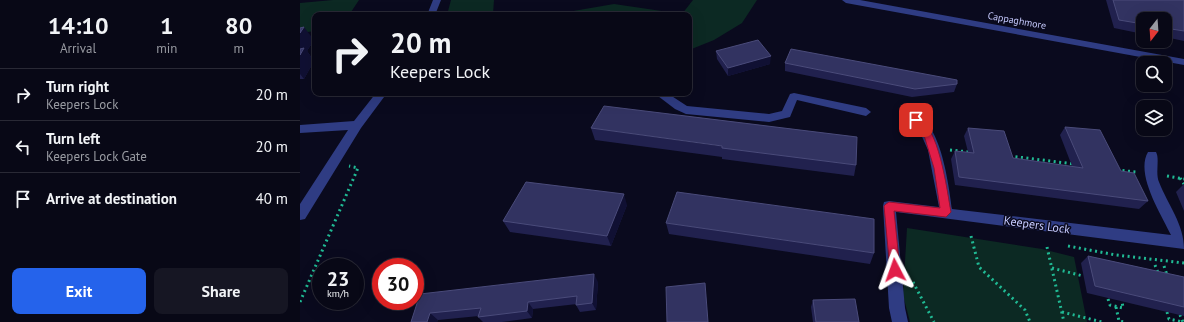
<!DOCTYPE html>
<style>
:root{--surface:#080816;--page:#161623;--text:#f1f3f6;--muted:#989aa1;--line:#292935;--accent:#2563eb}
body{margin:0;font-family:"PT Sans",sans-serif;background:var(--page);color:var(--text);height:100vh;display:flex;flex-direction:column;font-size:15px;white-space:nowrap}
*{box-sizing:border-box;margin:0}
p{font-size:13px;color:var(--muted)}
.icon{flex:none;width:22px;height:22px;fill:none;stroke:currentColor;stroke-width:2;stroke-linecap:round;stroke-linejoin:round}
.map{position:relative;flex:1;overflow:hidden}
.side{display:flex;flex-direction:column;background:var(--surface);width:300px}
.side>*{flex:none}
.guide{position:absolute;left:12px;top:12px;width:380px;height:84px;border-radius:8px;box-shadow:0 4px 16px #0002,0 0 0 1px var(--line);background:#080816;color:var(--text);overflow:hidden}
.needle{width:26px;rotate:197deg}
.fabs{position:absolute;left:836px;top:12px;display:grid;gap:8px}
.fabs a{display:grid;place-items:center;width:36px;height:36px;border-radius:8px;background:var(--surface);box-shadow:0 4px 16px #0002,0 0 0 1px var(--line);font-size:20px}
.speed{position:absolute;left:12px;top:258px;display:flex;gap:8px;font-size:20px;font-weight:700;text-align:center}
.speed>*{display:grid;place-content:center;width:52px;height:52px;border-radius:50%;background:var(--surface);box-shadow:0 4px 16px #0002,0 0 0 1px var(--line);line-height:1}
.speed small{font-size:10px;font-weight:400}
.speed .limit{border:6px solid #d22;background:#fff;color:#111}
.pin{position:absolute;display:grid;place-items:center;width:34px;height:34px;color:#fff;margin:-17px;border-radius:8px;box-shadow:0 2px 6px #0006}
.me{position:absolute;width:44px;margin:-22px;rotate:356deg;stroke-linejoin:round;filter:drop-shadow(0 0 3px #0008)}
.turn{display:flex;align-items:center;gap:14px;height:84px;padding:0 12px;font-size:18px}
.turn .icon{width:52px;height:52px;stroke-width:2.5}
.turn b{display:block;font-size:28px;line-height:34px}
.eta{display:flex;justify-content:space-evenly;align-items:center;height:68px;text-align:center}
.eta b{font-size:24px;font-weight:600;line-height:28px}
.button{display:flex;gap:8px;margin-top:auto;padding:8px 12px}
.button a{flex:1;height:46px;border-radius:8px;background:var(--accent);color:#fff;font-size:16px;font-weight:600;line-height:46px;text-align:center}
.button a+a{background:var(--page);color:var(--text)}
ul{padding:0;list-style:none}
li{display:flex;align-items:center;gap:12px;height:52px;padding:0 12px;border-top:1px solid var(--line)}
li div{flex:1}
li b{display:block;font-size:15px}
li em{font-style:normal}
main{display:flex;flex:1;min-height:0}
.map>svg:first-child{display:block}
.green{fill:#0c2923}
.lines{fill:none;stroke-linecap:round;stroke-linejoin:round}
.path{stroke:#20ba94;stroke-width:3;stroke-dasharray:2 3.5;stroke-linecap:butt}
.minor{fill:#2f3c83;fill-rule:evenodd}
.wall{fill:#21214e}
.shaded-wall{fill:#101033}
.building{fill:#323361;stroke:#4a4b7a}
.route{fill:#e11d48;stroke:#92132f}
.labels{text-anchor:middle;stroke-width:3;stroke-linejoin:round;paint-order:stroke}
.far-street-label{font-size:10px;fill:#c7cbff;stroke:#0a0a1e}
.street-label{font-size:12px;fill:#c7cbff;stroke:#0a0a1e}
</style>
<main>
<section class="side">
<div class="eta">
<div><b>14:10</b><p>Arrival</p></div>
<div><b>1</b><p>min</p></div>
<div><b>80</b><p>m</p></div>
</div>
<ul>
<li><svg class="icon" aria-label="right" viewBox="0 0 24 24"><path d="M7 20v-9h11M14 6l5 5-5 5"/></svg><div><b>Turn right</b><p>Keepers Lock</p></div><em>20 m</em></li>
<li><svg class="icon" aria-label="left" viewBox="0 0 24 24"><path d="M17 20v-9H6M10 6l-5 5 5 5"/></svg><div><b>Turn left</b><p>Keepers Lock Gate</p></div><em>20 m</em></li>
<li><svg class="icon" aria-label="arrive" viewBox="0 0 24 24"><path d="M6 21V4h12l-3 4 3 4H6"/></svg><div><b>Arrive at destination</b></div><em>40 m</em></li>
</ul>
<div class="button"><a>Exit</a><a>Share</a></div>
</section>
<div class="map">
<svg width="884" height="322" viewBox="0 0 884 322">
<rect width="100%" height="100%" fill="#0a0a1e"/>
<path class="green" d="M33,0h26l-10,15h-34v16l-15,2v-30z
M151,0h43l-1,14 -46,1z
M393,0h64l-15,23 -28,17 -25,10v-35h-139l64,-11 68,10z
M607,228l135,21 32,8 13,65h-177l-7,-27z"/>
<g class="lines">
<path class="path" d="M650,150l19,2
M710,156l64,8
M817,170l19,2
M867,176l17,3
M880,178l4,6
M671,236l8,31 46,43 5,12
M768,246l48,9 68,8
M747,247l17,75
M855,265l3,8
M864,266l3,9
M752,268l31,8
M613,282l21,40
M808,299l2,6 13,3 -1,-7
M0,302l58,-134 -9,-2
M816,307l3,14 6,1
M762,312l40,10
M867,312l2,7 14,3 -3,-7"/>
<path class="minor" d="M133,0h8l-6,15h-8z
M542,0h18l324,59v6l-338,-62z
M76,93h11l-26,35 -56,91 -5,1v-16l48,-74 -48,3v-8l54,-4z
M354,93h13l20,13 82,8 13,-3 8,-17 4,-1 72,15 5,4 -5,4 -69,-16 -7,17 -21,5 -83,-8 -11,-5z
M616,116c25,7 33,70 36,93l219,26c-10,-21 -36,-61 -23,-83h8c4,7 -1,21 3,30 9,23 25,42 25,67l-288,-37 9,96 3,14h-16l-3,-14 -6,-102 1,-4 5,-1 50,6 -11,-57 -9,-20 -9,-10z"/>
</g>
<path class="wall" d="M806,0h78v41l-19,-4v-18h-22v15l-29,-6z
M0,28l14,12 -7,11 7,10 -10,18h-4z
M416,51l54,13 -42,12 -11,-17z
M485,63l172,21 -3,8 -42,5 -127,-26z
M765,127l56,44 27,30 -9,8 -184,-24 -4,-26 4,-8 13,1 -4,-16 4,-8 45,30 59,8 -12,-31z
M291,128l265,37 -2,11 -132,-17v-2l-127,-17z
M884,184v27l-8,-19z
M327,205l-16,41 -101,-14 -7,-11z
M366,223l208,30 -4,11 -201,-30z
M788,256l96,21v39l-97,-23 -6,-30z
M298,282l-2,28 -16,2 -4,-7 1,-1 -44,5 -1,9 -30,4h-19l-5,-5 1,-1 -41,4 -1,2h-26l9,-28z
M513,300l46,22h-46l-2,-15z"/>
<path class="shaded-wall" d="M4,27l10,13 -7,11 7,10 -10,18 -4,-5v-41z
M471,56l-1,8 -42,12v-8z
M324,194l3,11 -16,41 -4,-10z
M294,274l4,8 -2,28 -4,-7z
M228,302l5,7 -1,9 -5,-7z
M130,313l8,7 -1,2h-10z"/>
<path class="building" d="M813,0h71v31l-19,-3v-9h-22v5l-24,-4z
M4,27l-4,6v-5z
M458,40l13,16 -43,12 -12,-17z
M4,48l-4,7v-6z
M491,49l166,31v4l-42,5 -130,-26z
M304,106l253,31 -1,28 -134,-17v-2l-131,-18z
M765,127l35,3 21,41 13,2 14,28 -189,-24 -4,-26 19,2 -6,-25 36,3 9,27 70,10z
M226,182l98,12 -17,42 -104,-15z
M377,192l197,27v34l-208,-30z
M788,256l96,21v30l-89,-21z
M294,274l-2,29 -16,2 1,-9 -49,6 -1,9 -49,6 3,-9 -51,5 -3,9h-16l9,-28z
M405,283l3,39h-41l-1,-35z
M555,299l4,23h-43l-3,-22z"/>
<path class="route" d="M616,117c23,7 31,74 35,95l-5,5 -52,-6 6,59 -1,4 -4,1 -4,-1 -1,-4 -6,-64 2,-2 3,-2 51,6 -6,-40 -11,-36 -11,-12z"/>
<g class="labels">
<g class="far-street-label">
<text transform="translate(717 20) rotate(10)" y="4">Cappaghmore</text>
</g>
<g class="street-label">
<text transform="translate(737 225) rotate(8)" y="4">Keepers Lock</text>
</g>
</g>
</svg>
<div class="fabs">
<a><svg class="needle" viewBox="-14 -14 28 28"><path d="M0-13l5 13h-10z" fill="#e53935"/><path d="M0 13l5-13h-10z" fill="#989aa1"/></svg></a>
<a><svg class="icon" aria-label="search" viewBox="0 0 24 24"><circle cx="10" cy="10" r="6"/><path d="M15 15l6 6"/></svg></a>
<a><svg class="icon" aria-label="layers" viewBox="0 0 24 24"><path d="M12 4l9 5-9 5-9-5zM3 14l9 5 9-5"/></svg></a>
</div>
<div class="speed"><div>23<small>km/h</small></div><div class="limit">30</div></div>
<div class="pin" style="left:616px;top:120px;background:#d93025"><svg class="icon" aria-label="arrive" viewBox="0 0 24 24"><path d="M6 21V4h12l-3 4 3 4H6"/></svg></div>
<svg class="me" style="left:595px;top:270px" viewBox="-20 -20 40 40"><path d="M0-17L14 15 0 8-14 15z" fill="#e11d48" stroke="#fff" stroke-width="4"/></svg>
<div class="guide">
<div class="turn"><svg class="icon" aria-label="right" viewBox="0 0 24 24"><path d="M7 20v-9h11M14 6l5 5-5 5"/></svg><div><b>20 m</b>Keepers Lock</div></div>
</div>
</div>
</main>
